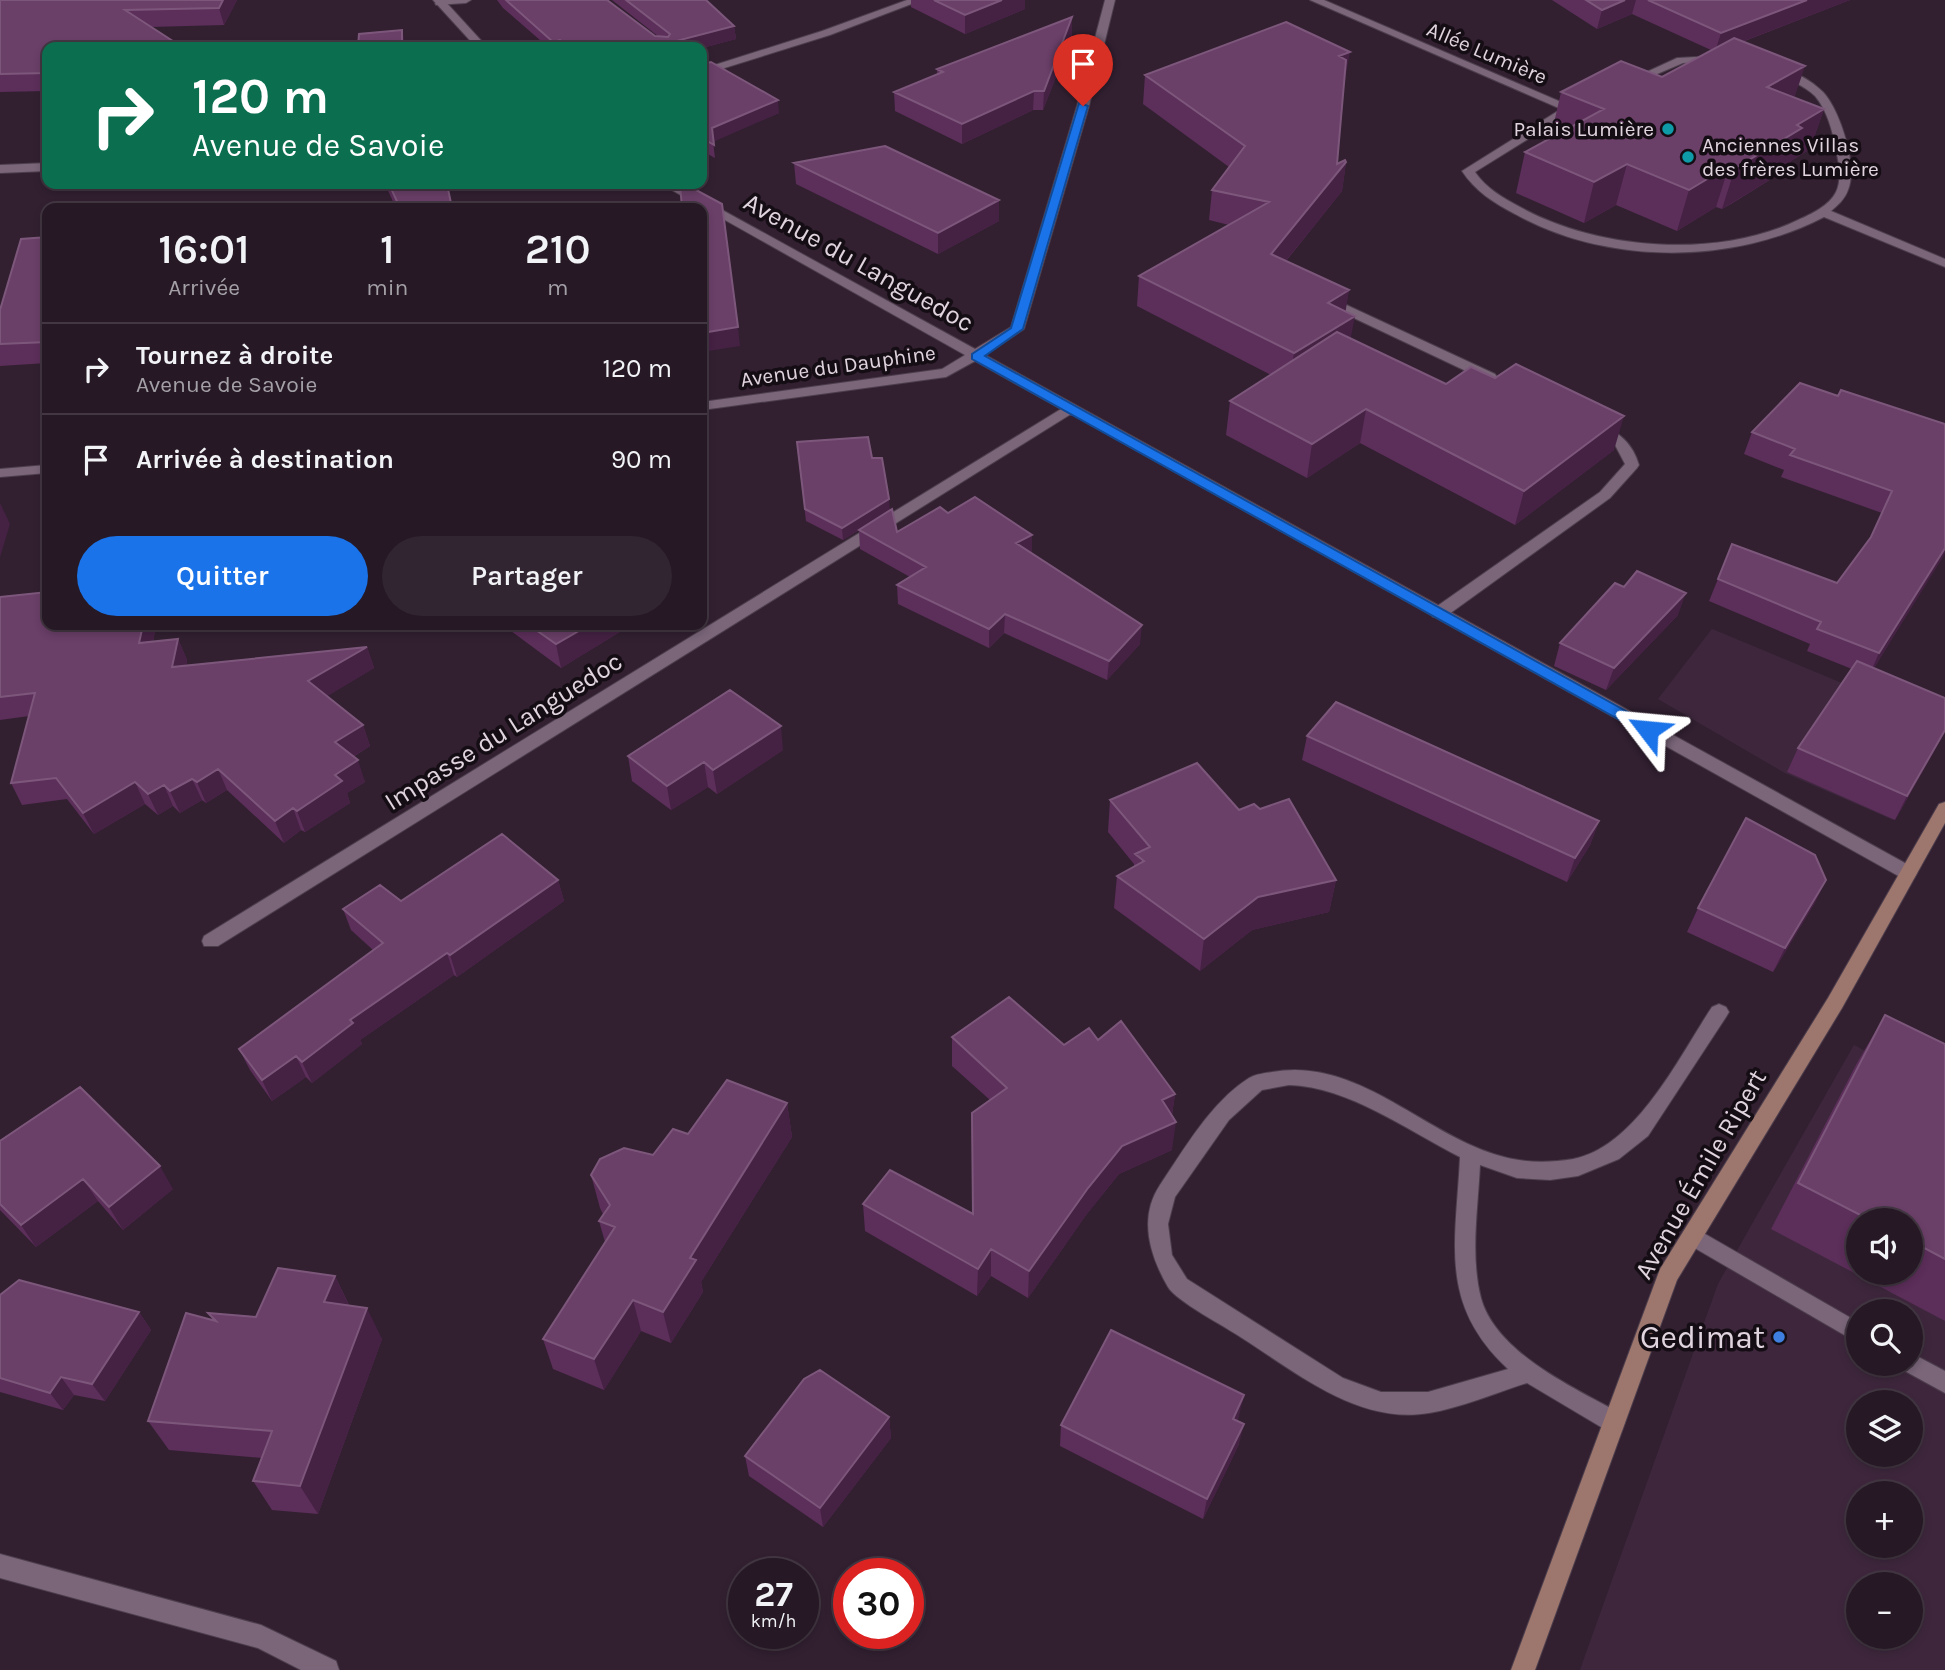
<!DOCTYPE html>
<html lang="fr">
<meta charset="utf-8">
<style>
:root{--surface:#261825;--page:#322532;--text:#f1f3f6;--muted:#a4a0a7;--line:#423742;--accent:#1a73e8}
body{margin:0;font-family:Karla,sans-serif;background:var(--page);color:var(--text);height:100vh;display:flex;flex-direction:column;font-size:26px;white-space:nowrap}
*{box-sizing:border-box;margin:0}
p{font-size:23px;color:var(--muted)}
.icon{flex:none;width:38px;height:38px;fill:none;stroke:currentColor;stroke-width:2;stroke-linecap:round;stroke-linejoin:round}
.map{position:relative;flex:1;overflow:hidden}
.panel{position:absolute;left:42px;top:203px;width:665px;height:427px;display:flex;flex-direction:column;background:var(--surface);border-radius:14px;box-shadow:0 4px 10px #0003,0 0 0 2px var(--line)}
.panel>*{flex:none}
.top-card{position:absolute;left:42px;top:42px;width:665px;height:147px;border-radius:14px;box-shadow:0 4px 10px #0003,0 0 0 2px var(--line);background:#0b6e4f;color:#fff;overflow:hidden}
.fabs{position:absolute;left:1846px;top:1208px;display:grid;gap:14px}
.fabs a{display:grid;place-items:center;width:77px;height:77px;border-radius:50%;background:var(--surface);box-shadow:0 4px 10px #0003,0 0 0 2px var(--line);font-size:35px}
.speed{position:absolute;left:728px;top:1558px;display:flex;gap:14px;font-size:35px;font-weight:700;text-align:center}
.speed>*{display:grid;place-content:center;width:91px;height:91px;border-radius:50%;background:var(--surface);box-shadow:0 4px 10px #0003,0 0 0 2px var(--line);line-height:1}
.speed small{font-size:18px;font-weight:400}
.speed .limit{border:10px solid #d22;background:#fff;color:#111}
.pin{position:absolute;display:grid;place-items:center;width:60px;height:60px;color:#fff;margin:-72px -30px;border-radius:50% 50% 50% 0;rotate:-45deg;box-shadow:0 0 7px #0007}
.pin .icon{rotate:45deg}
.me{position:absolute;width:77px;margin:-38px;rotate:299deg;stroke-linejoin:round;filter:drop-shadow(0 0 5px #0008)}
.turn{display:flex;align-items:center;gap:24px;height:147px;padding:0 35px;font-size:32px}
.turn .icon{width:91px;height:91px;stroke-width:2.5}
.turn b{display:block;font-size:49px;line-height:60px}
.eta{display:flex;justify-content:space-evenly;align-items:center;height:119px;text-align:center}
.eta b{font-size:42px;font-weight:600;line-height:49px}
.cta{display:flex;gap:14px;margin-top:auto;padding:14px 35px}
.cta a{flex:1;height:80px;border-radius:42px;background:var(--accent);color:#fff;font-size:28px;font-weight:600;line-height:80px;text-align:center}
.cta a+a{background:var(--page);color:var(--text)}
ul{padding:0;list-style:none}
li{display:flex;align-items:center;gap:21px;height:91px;padding:0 35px;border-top:2px solid var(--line)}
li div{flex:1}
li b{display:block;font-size:26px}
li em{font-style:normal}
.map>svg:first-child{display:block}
.built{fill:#3e273d;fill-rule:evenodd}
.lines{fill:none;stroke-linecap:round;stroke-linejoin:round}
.service-casing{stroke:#4d3e4c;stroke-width:2}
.minor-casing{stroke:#4d3e4c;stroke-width:2}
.secondary-casing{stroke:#4d3e4c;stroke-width:2}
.service{fill:#7a6579;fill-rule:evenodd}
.minor{fill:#7a6579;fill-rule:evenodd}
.secondary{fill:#9d766d;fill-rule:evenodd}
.wall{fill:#5c2e5a;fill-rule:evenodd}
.shaded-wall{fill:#452144}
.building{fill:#6a3f68;stroke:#7d577b;stroke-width:2}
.route{fill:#1a73e8;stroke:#114b97;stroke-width:2}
.culture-dot{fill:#0f9aa8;stroke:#150d14;stroke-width:2.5}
.shop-dot{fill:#3f7fe0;stroke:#150d14;stroke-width:2.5}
.labels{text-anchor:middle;stroke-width:7;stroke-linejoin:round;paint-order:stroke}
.far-street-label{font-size:21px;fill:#e0d4df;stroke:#150d14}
.far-poi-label{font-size:21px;fill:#e0d4df;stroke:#150d14;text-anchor:end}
.street-label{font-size:26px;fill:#e0d4df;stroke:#150d14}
.near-poi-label{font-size:32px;fill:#e0d4df;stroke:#150d14;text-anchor:end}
</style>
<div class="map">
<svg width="1945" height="1670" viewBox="0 0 1945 1670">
<rect width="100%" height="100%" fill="#322031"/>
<path class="built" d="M1712,629l233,97v5l-52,89 -108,-47 -127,-74z
M1854,1045l91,49v576h-365l138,-386zM1858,1220h53v52h-53zM1858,1311h53v52h-53zM1858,1402h53v52h-53zM1858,1493h53v52h-53zM1858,1584h53v52h-53z"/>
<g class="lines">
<defs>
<path id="service" d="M440,0h31l-5,3 -30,2 -1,-2z
M1325,295l170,79 2,3 -7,4 -5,-1 -165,-78v-6z
M1597,424c21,6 36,20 42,41l-2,3 -27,30 -165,119h-12l-2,-4 2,-4 167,-117 25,-28 -10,-19 -25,-17z
M1693,1227l165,95v21l-172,-100 -3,-7 3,-7z
M1911,1353l34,18v22l-42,-23 -3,-7h11z"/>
<path id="minor" d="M433,0h11l43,47h-11z
M907,0h15l-92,35 -128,40v-6l120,-38z
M1105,0h10l-26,106 -65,223 -39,26 929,513 3,5 -3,5h-12l-831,-464 -853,532h-14l-2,-5 2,-5 857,-527 -86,-48 -29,16 -244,33v-8l240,-33 23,-14 -304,-171h14l300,165 36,-22 66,-221z
M1310,0h14l244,105 13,-3v4l-106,66c11,16 28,26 45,35 78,43 197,52 278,13 13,-6 31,-14 38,-28 6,-12 3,-29 0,-42 -3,-18 -9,-40 -21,-54 -12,-12 -28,-15 -40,-25l5,-3c15,4 31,12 43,24 17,18 35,74 25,98 -3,9 -10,15 -17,21l114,48v8l-121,-50c-92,48 -218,48 -309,-3 -21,-11 -40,-23 -53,-43l99,-62z
M1715,56l4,1v4l-36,2 -47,20 -9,-2 50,-23z
M47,163v8l-47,2v-8z
M47,465v8l-47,4v-8z
M1719,1004l7,3 3,5 -3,5 -78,119 -29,23 -41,17 -28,4 -33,-2 -37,-13c-2,43 -10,91 1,133 15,55 95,91 141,116l3,8 -3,8 -8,3 -8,-3 -79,-47c-32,10 -66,25 -98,30 -70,12 -132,-40 -187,-75 -16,-11 -66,-37 -74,-51 -18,-31 -30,-69 -8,-102 25,-37 51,-83 89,-107 7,-4 16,-5 23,-6 92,-17 161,75 247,88 18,3 36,2 54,-1 63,-12 106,-102 139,-152zM1289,1085c60,2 118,45 171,72 -4,86 -22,147 48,212l-80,23h-47l-38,-14 -156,-99 -15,-24 -4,-31 7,-27 54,-77 33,-30z
M0,1554l261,71 75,36 3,9h-38l-43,-22 -258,-70z"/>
<path id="secondary" d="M1945,802v21l-103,185 -165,272 -142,390h-24l149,-401 168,-271 111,-194z"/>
</defs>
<use href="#service" class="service-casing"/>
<use href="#minor" class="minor-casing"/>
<use href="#secondary" class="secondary-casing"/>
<use href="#service" class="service"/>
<use href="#minor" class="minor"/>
<use href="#secondary" class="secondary"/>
</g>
<path class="wall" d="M0,0h237l-13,25 -74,2 -103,20v44l-47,1z
M497,0h110l48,36 4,1 -47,-37h94l28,26 2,13 -34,9 -154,-1 -45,-39z
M911,0h114v9l-60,25 -54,-27z
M1552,0h298l-108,42 52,56 30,11 -14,40 -19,12 -2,7 -58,36 -9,5 -6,-2 -39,24 -61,-26 -32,18 -68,-30 9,-41 32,-18 -5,-2 9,-40 101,-15 49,-27 -79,-36 -35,15z
M1072,36l-29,74h-10l-71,34 -67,-33 -1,-19 43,-18v-5z
M702,64l77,49 -66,28 2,17 -13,-7z
M1145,75l200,5 -1,1 -7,83 9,-2 -4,29 -56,70 63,29 -4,21 6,28 95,45 168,66 -99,75 -155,-82 -53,35 -81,-43 4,-34 41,-26 -134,-69 2,-30 90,-51 -20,-5 3,-30 17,-23 -86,-63z
M794,163l205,37v21l-61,33 -142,-70z
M385,184h62l5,24h-56z
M47,237v126l-47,3v-56z
M1945,424v128l-71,116 71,30v34l-50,88 -108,-48 11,-24 54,-79 -45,-18 3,-7 -101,-43 9,-22 119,4 34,-46 11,-24 -101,-36 3,-7 -40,-16 8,-22z
M798,454l74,4 25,74 51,-19 84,22v18l108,91 -33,36 -103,-47 -15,15 -91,-44 -1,-19 13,-8 -50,-28 -1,-19 -16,10 -37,-19z
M0,597l156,28 -3,17 25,-3 9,21 -1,6 181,-19 7,21 -47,28 36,29 7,21 -17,11 12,25 -18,11 3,10 -45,29 -4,-2 -17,13 -57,-53 -21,13 -4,-3 -22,13 -7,-7 -15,9 -13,-11 -51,30 -27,-35 -45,6 -11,-22 18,-67 -29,4z
M1678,615l-72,75 -52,-24 6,-23z
M503,625h128l-70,43z
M1307,736l292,85 -9,24 -23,37 -265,-122z
M783,750l-66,44 -9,-7 -37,23 -39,-29 -4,-25z
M1110,800l129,10 97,70 -7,32 -77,18 -52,41 -86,-63 3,-32 17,-9v-3l-26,-32z
M558,880l6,21 -107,76 -3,-2 -94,65 2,4 -50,39 -6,-6 -34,24 -22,-31 -11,-21 134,-99 -22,-20 -8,-21z
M1826,880l-12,24 -41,68 -86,-40 11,-24z
M1885,1015l60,29v277l-174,-92 86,-166zM1858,1220h53v52h-53z
M952,1037l112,8 34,-5 77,54 -3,21v35l-53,24 -33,41 -58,83 -37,-22 -14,20 -112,-65 -2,-27 109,10 18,-114 -38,-34z
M787,1103l5,34 -91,145 2,10 -32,51 -30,-12 -37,59 -51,-21 -10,-30 62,-97 -6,-21 4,-7 -3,-6 -9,-33 62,-20 35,-21z
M0,1141l173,48 -50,41 -25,-29 -62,46 -36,-37z
M335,1276l14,29 33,34 -64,175 -46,-4 -19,-29 9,-23 -93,-8 -21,-29 65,-101 -5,-7 48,4z
M0,1295l139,17 12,18 -46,71 -31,-6 -11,15 -63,-18z
M1239,1416l-2,5 2,23 -36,75 -143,-73 1,-21z
M889,1417l2,21 -68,89 -74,-51 -4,-20z"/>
<path class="shaded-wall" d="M223,0h14l-13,25 -5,-17z
M1002,0h23v9l-60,25v-19z
M1625,0h11l-4,14 -35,15 5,-19z
M1807,0h43l-135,52 6,-19z
M1072,17v19l-29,74 1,-19z
M734,26l2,13 -34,9 -25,-1 -1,-6z
M402,30l4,17h-4z
M560,40l1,7h-7l-1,-5z
M1350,52l-5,28 -10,5 4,-29z
M1805,66l-13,39 -25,-18z
M1034,91l-1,19 -71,34v-20z
M778,100l1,13 -66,29 -1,-14z
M1824,109l-14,40 -19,12 -2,7 -67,41 13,-41 62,-43z
M1346,162l-4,29 -75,93 4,-30z
M1627,164l-11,41 -32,18 10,-41z
M1729,166l-13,41 -39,24 12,-41z
M999,200v21l-61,33v-21z
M1349,290l-5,31 -16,-18z
M1355,316l-6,31 -60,37 5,-31z
M738,327l2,19 -38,6v-19z
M1366,409l-6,34 -53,35 5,-34z
M1624,416l-10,34 -99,75 9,-34z
M889,499l1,12 -47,29 -1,-12z
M0,503l10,21 -10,33z
M1032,535v18l-16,-10z
M1945,548v4l-2,5 -74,119 10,-23z
M1686,593l-8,22 -72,75 8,-22z
M1005,614l-1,19 -15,15v-19z
M143,625h13l-7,40 -10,-22z
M589,625h42l-70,43 -5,-24z
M1142,625l-2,19 -33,36 2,-19z
M178,639l9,21 -6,29 -9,-22z
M367,647l7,21 -58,35 -8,-22z
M363,725l7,21 -28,17 -7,-21z
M781,726l2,24 -66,44 -4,-24z
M1945,730v2l-50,88 12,-24z
M358,760l7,22 -18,11 3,10 -45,29 -8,-21 38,-36z
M704,762l4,25 -37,23 -4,-24z
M218,769l9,21 -21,13 -9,-21z
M192,779l10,21 -22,13 -10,-22z
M135,782l10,22 -51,30 -11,-21z
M164,785l9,21 -15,9 -10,-21z
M293,808l8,22 -17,13 -9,-22z
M1599,821l-9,24 -23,37 8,-24z
M558,880l6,21 -107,76 -7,-22z
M1336,880l-7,32 -77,18 -52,41 4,-32 54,-42z
M1826,880l-12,24 -41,68 12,-24z
M447,953l7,22 -94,65 2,4 -50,39 -10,-21 48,-42z
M296,1056l10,21 -34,24 -10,-21z
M1175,1094l-4,28 -9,-22z
M787,1103l5,34 -91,145 2,10 -32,51 -8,-31 27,-54z
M1176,1122l-4,28 -53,24 -33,41 -58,83 1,-27 59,-83 34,-42z
M160,1166l13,23 -50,41 -14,-23z
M83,1179l15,22 -62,46 -15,-22z
M991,1249v27l-14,20 1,-27z
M335,1276l15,32 -26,-6z
M633,1300l8,31 -37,59 -10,-31z
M367,1308l15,31 -64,175 -18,-28z
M139,1312l12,18 -46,71 -13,-17z
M61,1377l13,18 -11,15 -13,-17z
M1244,1395l-5,21 -11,23 5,-20z
M889,1417l2,21 -68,89 -3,-19z
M1244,1424l-5,20 -36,75 4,-20z"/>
<path class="building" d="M0,0h223l-4,8 -94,2 57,37h-135v26l-47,1z
M506,0h101l48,36 13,1 2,-3 -44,-34h80l28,26 -58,15 10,6h-112l-3,-3 -5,2 -6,-6 -7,2z
M934,0h68l-37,15z
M1586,0h39l-23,10z
M1648,0h159l-86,33z
M1072,17l-28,74h-10l-72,33 -68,-32 49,-20 -6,-3z
M1286,22l64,30 -11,4 7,4 -9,104 8,-4 1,2 -75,92 78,36 -21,13 27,13 -61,37 -155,-77 130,-74 -57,-12 33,-44 -100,-71z
M402,30v17h-44l1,-13z
M1734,38l71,28 -38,21 57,22 -27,16 5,3 -58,35 -9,5 -6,-2 -40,24 -62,-26 -33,18 -69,-30 79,-43 -43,-17 60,-31 41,16z
M711,62l67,38 -66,28 2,17 -12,-7v-74z
M885,146l114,54 -61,33 -144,-70z
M389,184h58l5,24h-52z
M680,184h5l37,20 16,123 -36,6v-125h-20z
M47,237v105l-47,2v-34l21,-71z
M1337,332l109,52 25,-17 24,11 21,-14 108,52 -100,75 -158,-82 -54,35 -82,-43z
M1800,383l38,13 3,-6 104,34v124l-66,105 -62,-24 4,-7 -103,-43 14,-35 105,39 34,-46 21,-46 -102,-36 5,-6 -43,-17z
M868,437l4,21h10l7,41 -47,29 -37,-19 -8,-67z
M975,497l57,38 -16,8 126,82 -33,36 -104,-47 -16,15 -92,-44 29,-18 -67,-37 33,-21 5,23 43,-25 8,6z
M1637,571l49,22 -72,75 -54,-25 55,-60 9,4z
M47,592v33h96l-4,18 39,-4 -6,28 195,-20 -59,34 55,44 -28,17 23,18 -23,15 7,6 -45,30 -4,-3 -18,13 -57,-52 -21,13 -5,-3 -22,12 -6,-6 -16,9 -13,-12 -52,31 -27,-35 -45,5 24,-90 -35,4v-100z
M529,625h60l-33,19z
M1857,661l88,37v32l-38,66 -109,-48z
M730,690l51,36 -68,44 -9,-8 -37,24 -39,-30z
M1336,702l263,119 -24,37 -268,-122z
M1197,763l42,47 15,-6 6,5 29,-10 47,81 -78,17 -54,42 -87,-63 27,-15 -9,-7 15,-7 -40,-47z
M1746,818l69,37 11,25 -41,68 -87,-40z
M502,834l56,46 -108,75 -3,-2 -97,67 3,3 -51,39 -6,-6 -34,24 -23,-31 144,-106 -40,-34 37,-24 21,16z
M1009,997l55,48 25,-17 9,12 23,-19 54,73 -13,6 14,22 -54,24 -34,42 -59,83 -38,-22 -13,20 -115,-65 27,-34 83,44 -1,-101 35,-25 -55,-51z
M1885,1015l60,29v215l-34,-18v-21h-41l-72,-37z
M727,1080l60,23 -97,155 6,2 -33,52 -30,-12 -39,59 -51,-20 72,-112 -16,-6 11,-16 -19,-30 9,-16 24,-11 29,7 20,-26 15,5z
M80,1087l80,79 -51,41 -26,-28 -62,46 -21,-21v-63z
M278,1268l57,8 -11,26 43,6 -67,178 -47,-5 19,-50 -124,-10 38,-108 30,8 -8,-8 48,4z
M19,1280l120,32 -47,72 -31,-7 -11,16 -50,-15v-83z
M1111,1330l133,65 -11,24 11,5 -37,75 -146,-74z
M820,1370l69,47 -69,91 -75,-52 59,-77z"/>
<path class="route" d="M1079,103l9,3 -65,223 -38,27 668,370 3,4 -3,3h-10l-671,-374v-5l39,-26z"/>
<g class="culture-dot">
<circle cx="1668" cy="129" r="7"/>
<circle cx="1688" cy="157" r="7"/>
</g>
<circle class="shop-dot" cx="1779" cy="1337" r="7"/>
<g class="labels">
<g class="far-street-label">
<text transform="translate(1487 53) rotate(23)" y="7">Allée Lumière</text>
<text transform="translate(838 366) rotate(-8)" y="7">Avenue du Dauphine</text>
</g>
<g class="far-poi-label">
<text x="1654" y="136">Palais Lumière</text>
<text x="1702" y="152" text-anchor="start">Anciennes Villas<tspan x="1702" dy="24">des frères Lumière</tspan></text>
</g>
<g class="street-label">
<text transform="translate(859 262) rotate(29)" y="9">Avenue du Languedoc</text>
<text transform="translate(503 731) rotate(-32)" y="9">Impasse du Languedoc</text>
<text transform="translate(1700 1174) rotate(-60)" y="9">Avenue Émile Ripert</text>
</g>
<g class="near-poi-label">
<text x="1765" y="1348">Gedimat</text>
</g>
</g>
</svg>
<div class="fabs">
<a><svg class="icon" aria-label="sound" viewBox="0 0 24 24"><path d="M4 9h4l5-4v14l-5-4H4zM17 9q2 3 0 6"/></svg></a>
<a><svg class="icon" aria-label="search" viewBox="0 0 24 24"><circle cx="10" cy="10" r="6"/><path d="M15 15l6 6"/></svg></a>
<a><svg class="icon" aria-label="layers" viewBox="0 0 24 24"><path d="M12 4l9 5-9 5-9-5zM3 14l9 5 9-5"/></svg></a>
<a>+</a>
<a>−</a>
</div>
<div class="speed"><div>27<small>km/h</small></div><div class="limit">30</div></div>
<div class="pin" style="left:1083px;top:106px;background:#d93025"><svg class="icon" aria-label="arrive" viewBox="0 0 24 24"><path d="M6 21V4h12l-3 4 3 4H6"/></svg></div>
<svg class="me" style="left:1648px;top:730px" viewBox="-20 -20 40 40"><path d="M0-17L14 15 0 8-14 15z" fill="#1a73e8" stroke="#fff" stroke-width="4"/></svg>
<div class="top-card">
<div class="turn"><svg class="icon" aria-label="right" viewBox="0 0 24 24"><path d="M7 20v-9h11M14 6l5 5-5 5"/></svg><div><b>120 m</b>Avenue de Savoie</div></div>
</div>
<section class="panel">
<div class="eta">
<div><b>16:01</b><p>Arrivée</p></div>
<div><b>1</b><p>min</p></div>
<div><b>210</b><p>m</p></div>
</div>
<ul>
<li><svg class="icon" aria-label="right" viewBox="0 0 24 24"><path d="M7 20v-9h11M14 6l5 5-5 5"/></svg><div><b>Tournez à droite</b><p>Avenue de Savoie</p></div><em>120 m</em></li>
<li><svg class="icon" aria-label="arrive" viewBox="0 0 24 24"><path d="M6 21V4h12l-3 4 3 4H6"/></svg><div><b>Arrivée à destination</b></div><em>90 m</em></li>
</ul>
<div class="cta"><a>Quitter</a><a>Partager</a></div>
</section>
</div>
